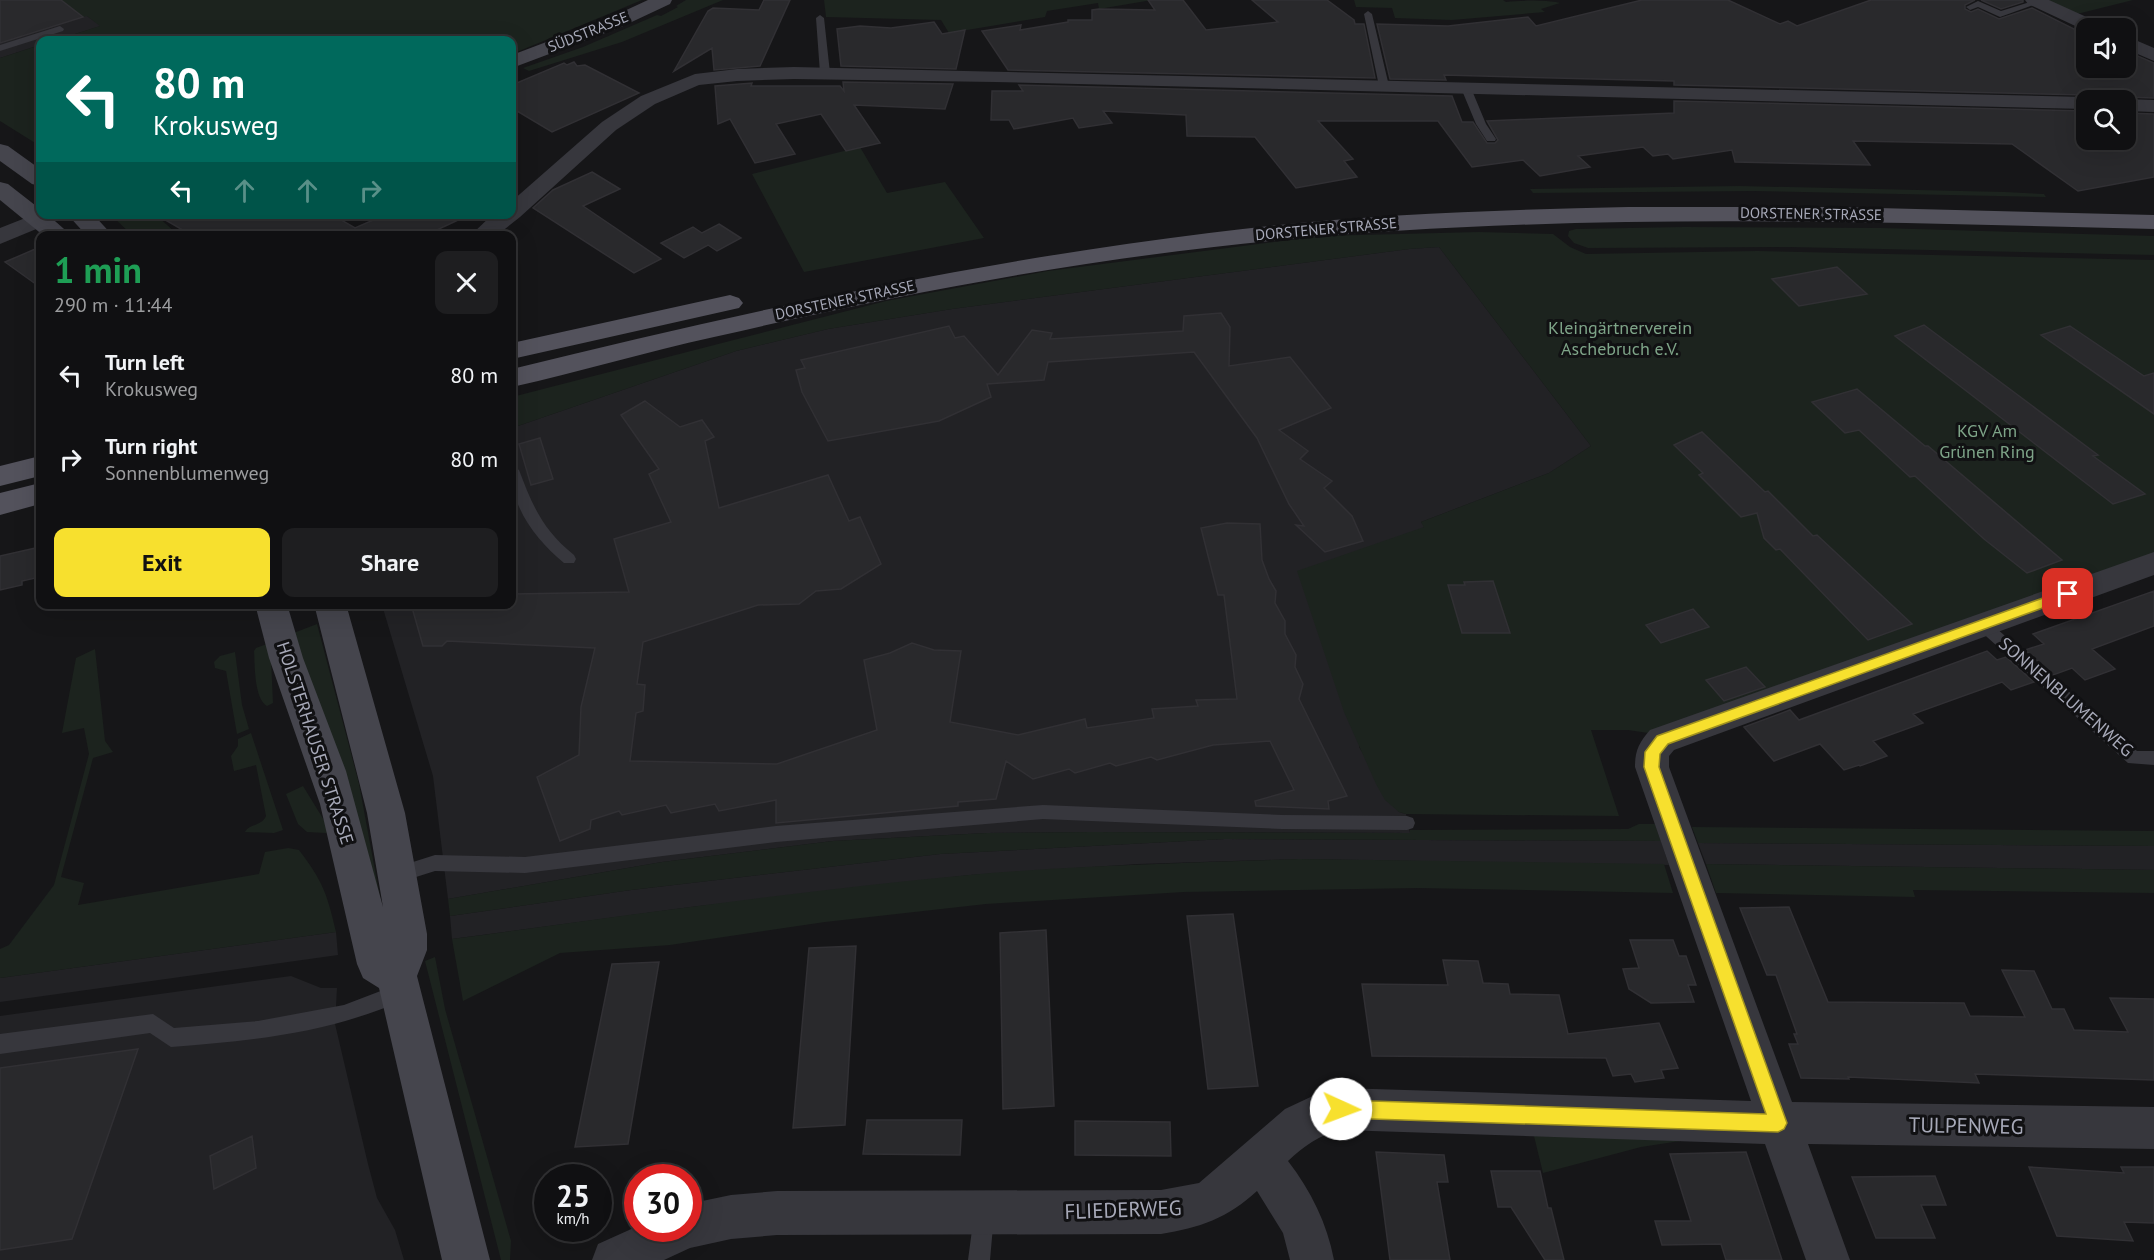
<!DOCTYPE html>
<meta charset="utf-8">
<style>
:root{--surface:#101012;--page:#1e1e20;--text:#f1f3f6;--muted:#9c9d9f;--line:#303032;--accent:#f7e02e}
body{margin:0;font-family:"PT Sans",sans-serif;background:var(--page);color:var(--text);height:100vh;display:flex;flex-direction:column;font-size:22px;white-space:nowrap}
*{box-sizing:border-box;margin:0}
p{font-size:20px;color:var(--muted)}
.icon{flex:none;width:33px;height:33px;fill:none;stroke:currentColor;stroke-width:2;stroke-linecap:round;stroke-linejoin:round}
.map{position:relative;flex:1;overflow:hidden}
.side{position:absolute;left:36px;top:231px;width:480px;height:378px;display:flex;flex-direction:column;background:var(--surface);border-radius:12px;box-shadow:0 6px 24px #0002,0 0 0 2px var(--line)}
.side>*{flex:none}
.guide{position:absolute;left:36px;top:36px;width:480px;height:183px;border-radius:12px;box-shadow:0 6px 24px #0002,0 0 0 2px var(--line);background:#00695c;color:#fff;overflow:hidden}
.fabs{position:absolute;left:2076px;top:18px;display:grid;gap:12px}
.fabs a{display:grid;place-items:center;width:60px;height:60px;border-radius:12px;background:var(--surface);box-shadow:0 6px 24px #0002,0 0 0 2px var(--line);font-size:30px}
.speed{position:absolute;left:534px;top:1164px;display:flex;gap:12px;font-size:30px;font-weight:700;text-align:center}
.speed>*{display:grid;place-content:center;width:78px;height:78px;border-radius:50%;background:var(--surface);box-shadow:0 6px 24px #0002,0 0 0 2px var(--line);line-height:1}
.speed small{font-size:15px;font-weight:400}
.speed .limit{border:9px solid #d22;background:#fff;color:#111}
.pin{position:absolute;display:grid;place-items:center;width:51px;height:51px;color:#fff;margin:-26px;border-radius:12px;box-shadow:0 3px 9px #0006}
.me{position:absolute;width:66px;margin:-33px;rotate:92deg;stroke-linejoin:round;filter:drop-shadow(0 0 4px #0008)}
.turn{display:flex;align-items:center;gap:21px;height:126px;padding:0 18px;font-size:27px}
.turn .icon{width:78px;height:78px;stroke-width:2.5}
.turn b{display:block;font-size:42px;line-height:51px}
.lanes{display:flex;align-items:center;height:57px;padding:0 18px;background:#0003;justify-content:center;gap:30px;direction:ltr}
.lanes .off{opacity:.35}
.round{display:grid;place-items:center;flex:none;width:63px;height:63px;border-radius:12px;background:var(--page)}
.overview{display:flex;align-items:center;justify-content:space-between;height:102px;padding:0 18px}
h1{font-size:36px;font-weight:600;line-height:45px;color:#1e9e55}
.cta{display:flex;gap:12px;margin-top:auto;padding:12px 18px}
.cta a{flex:1;height:69px;border-radius:12px;background:var(--accent);color:#111;font-size:24px;font-weight:600;line-height:69px;text-align:center}
.cta a+a{background:var(--page);color:var(--text)}
ul{padding:0;list-style:none}
li{display:flex;align-items:center;gap:18px;height:84px;padding:0 18px}
li div{flex:1}
li b{display:block;font-size:22px}
li em{font-style:normal}
.map>svg:first-child{display:block}
.built{fill:#222225}
.green{fill:#1c231e}
.building{fill:#29292c;stroke:#313034;stroke-width:1.5}
.lines{fill:none;stroke-linecap:round;stroke-linejoin:round}
.lane{fill:#37373d;fill-rule:evenodd}
.street{fill:#37373d;fill-rule:evenodd}
.secondary{fill:#45454d;fill-rule:evenodd}
.primary{fill:#53525c;fill-rule:evenodd}
.route{fill:#f7e02e;stroke:#a1921e;stroke-width:1.5}
.labels{text-anchor:middle;stroke-width:6;stroke-linejoin:round;paint-order:stroke}
.far-street-label{font-size:15px;fill:#a7a9b8;stroke:#111113}
.park-label{font-size:18px;fill:#7ea488;stroke:#111113}
.street-label{font-size:18px;fill:#a7a9b8;stroke:#111113}
.near-street-label{font-size:21px;fill:#a7a9b8;stroke:#111113}
</style>
<div class="map">
<svg width="2154" height="1260" viewBox="0 0 2154 1260">
<rect width="100%" height="100%" fill="#161618"/>
<path class="built" d="M0,0l87,16 14,10 -45,14h-16v5l-40,13z
M1439,247l152,199 -42,27 -128,49 3,4 -65,221 40,65 7,2 4,19 -320,-1 -103,1 -154,8 -171,21 -214,37 -15,-123 -51,-171 130,-1v-176l224,-77 92,-22 124,-20 457,-60z
M1225,839l436,2 8,24 -370,-6 -161,5 -168,11 -279,32 -239,32 -2,-23 181,-26 309,-36z
M1698,843l456,3v24l-448,-6z
M336,932l2,23 -338,47v-24z
M291,976l30,12h16l-2,36 33,140 9,34 18,32 9,30h-404v-244z"/>
<path class="green" d="M61,0h581l-130,54v-14h-456l44,-14 -13,-10 -4,1z
M686,0h37l-101,42 -93,29 -6,-3 60,-21 74,-32 4,1 17,-9 -2,-1z
M824,0h328l-53,9 -1,-6 -51,8 -2,6 -96,16 -8,-13 -115,-3z
M1354,0h149l3,2c15,-2 40,-2 54,1l-19,6 4,3 -93,8 -57,-2 -3,-10 -36,-1z
M2047,0h86l-56,14z
M40,45v101l-40,-25v-63z
M860,147l27,46 58,-11 39,56 -180,34 -52,-98z
M1740,186l265,6 39,2 2,3 -293,-6 -220,2 -3,-4z
M111,215h45l21,19 -45,1z
M1684,227l197,1 273,8v19l-365,-8 -201,1 -14,-5 -6,-7 1,-5 7,-2z
M1479,232l74,2 17,13 16,7 171,-3 397,9v295l-499,179 -27,-4h-37l28,86 -213,-2 -7,-2 -14,-12 -9,-16 -32,-72 -47,-141 127,-44 -3,-5 128,-49 42,-27 -152,-199 -30,2 -457,60 -124,20 -92,22 -224,77v-31l374,-96 162,-30 273,-35z
M317,624l42,160 23,124 -91,-274z
M267,644l4,15 2,44 -6,3c-13,-8 -12,-40 -13,-55l2,-3z
M95,649l10,92 8,11 -20,6 -32,119 23,6 -6,22 181,-31 6,-22 23,-4 11,2c24,32 28,43 37,82l-336,46v-29l9,-4 45,-60 35,-131 -5,-26 -22,5 14,-75z
M235,652l7,53 7,24 -12,5 -11,-63 -11,-3 -1,-6 6,-6z
M251,733l32,97 -9,3 -29,-1c4,-8 17,-6 21,-16l-10,-51 -22,6 -3,-15 7,-10v-7z
M303,786l27,44 -4,3 -19,-1 -9,-8 -12,-30z
M1639,824h16l6,17 -436,-2 -285,15 -309,36 -181,26 -2,-17 214,-37 171,-21 154,-8 103,-1 320,1v-3l218,-1z
M1692,827l462,4v15l-456,-3z
M1299,859l365,5 9,29 -255,-5 -234,4 -198,12 -161,18 -155,23 -110,8 -97,48 -11,-62c172,-23 344,-48 517,-64 110,-10 220,-12 330,-16z
M1706,864l448,6v23l-241,-3 2,7 -199,-4z
M435,957l10,52 66,232 -1,19h-9l-76,-299z
M1534,1136l166,2 -59,9 -98,26z"/>
<path class="building" d="M0,0h61l22,17 -83,26z
M764,0h26l-30,66 -46,4 -2,-22 -38,23 34,-60 5,-3 46,2z
M1148,0h35l23,30 72,-8 -26,-22h75l27,20 1,4h9l11,54 -367,-8 -26,-39 39,-6 -1,5 48,-8v-2h24v-10l7,-1 56,1z
M1642,0h86l52,24 8,-3 9,5 74,-26h104l-10,5v4l6,3 7,-3 21,10 33,-11 54,27v33h40v-17l28,12v35l-28,-1 -8,3h-22l-10,-5 -412,-10v-4l-157,-4 -73,-2 2,5 -56,-1 -13,-55 71,2 80,-9 8,9z
M1981,0h42v2l-22,7z
M934,22l8,12 23,-4 -9,39 -115,-3 -4,-37 23,-3 31,2z
M574,62l3,4 8,-1 54,28 -87,39 -40,-24v-23l52,-22 3,2z
M843,82l110,2 -8,25 -91,-4 26,38 -34,8 -25,-37 -45,10 19,30 -40,9 -25,-44 -12,5 -3,-38 37,-3 -1,3h89l4,5z
M1019,85l433,11 10,26h11l14,21h8l3,-3 -11,-19 187,-8v-12l412,10v29h40v-27l28,1v63l-76,14 -66,-47 -159,-3 17,24 -135,-3 -3,-12 -59,9 -5,-5 -15,2 -10,-9 -65,9 12,11 -50,9 -17,-16 -51,7 -34,-46h-120l35,38 -9,2 13,16 -61,11 -41,-51 -68,-1 -1,-21 -83,-4 9,12 -33,5 -6,-10 -59,11 -5,-9h-18l1,-29h31z
M592,172l28,17 -37,17 78,53 -27,14 -101,-65 20,-18z
M155,214h176l24,14 32,-14h84l-47,22h-231z
M719,224l22,14 -24,13 -9,-6 -24,13 -23,-15 32,-16 9,6z
M40,247v40l-35,-25z
M1837,267l30,27 -68,12 -27,-27z
M1221,313l9,14 -1,39 61,-9 41,51 -52,22 29,21 -8,8 32,22 -8,7 28,28 11,25 -38,11 -29,-27 8,1 -15,-22 -32,-66 -63,-86 -146,10 -4,18 -57,4 4,13 -52,24 -111,20 -26,-49 -6,-22 9,-2 -4,-8 148,-34 6,12 9,-2 34,39 34,-45 20,3 -2,6 133,-8 1,-15z
M1924,325l174,130 -5,1 52,38 -32,10 -218,-168z
M2070,326l74,50 10,-3v41l-113,-79z
M1857,389l68,57h3l134,114 -35,13 -43,-34 -69,-63 -5,1 -51,-47 -14,3 -33,-31z
M645,401l35,26 22,-7 12,17 -9,4 14,67 109,-33 21,46 11,-4 21,47 -40,25 -25,2 -17,13 -41,1 -115,37 -6,42 8,1 -2,26 -7,2 -6,48 147,3 100,-34 -13,-70 26,-7 22,-10 22,7 27,1 -11,71 68,13 67,-16 2,9 67,-10 -2,-9 46,-3 -2,-6 41,-1 -13,-104h-6l-17,-67 26,-5 33,1 2,36 7,19 7,12 -1,12 10,18v13l11,21 -1,12 8,17 -4,15 48,97 -19,5 1,8 -73,-3 -1,-5 39,-11 -24,-49 -57,4 -56,15 -6,-3 -35,9 -6,-3 -35,10 -6,-4 -36,10 -27,-18 -10,38 -38,3v4l-182,17v-23l-57,11 -4,-7 -44,9 -5,-8 -44,10 -3,-4 -28,9 -1,9 -30,12 -23,-64 42,-22 2,-48 14,-59 -148,-7 -5,5h-19l-12,-42h101v-10l117,-2 -15,-53 57,-17 -22,-48 10,-5 -38,-54z
M1702,432l63,60 3,-1 45,45 4,-1 95,89 -44,16 -88,-91 -4,1 -12,-12 -7,-25 -16,4 -42,-42 4,-2 -29,-28z
M540,438l13,41 -22,6 -12,-41z
M40,547v30l-18,4v4l-22,5v-34z
M1493,581l17,52h-48l-14,-48h17l-1,-3z
M2154,591v35l-62,23 23,20 -30,11 -13,-12 -19,7 -28,-25 19,-6 -11,-10z
M1693,609l16,18 -48,16 -15,-18z
M1987,651l10,9 9,-3 28,25 -23,8 -9,-8 -89,32 10,9 -50,18 14,15 -27,10 -1,-1 -15,5 -24,-26 -46,17 -30,-34 46,-17 9,10z
M1746,667l19,20 -41,14 -18,-21z
M1789,907l39,95 136,1 6,13 55,1 -23,-47 32,1 18,38h12l10,21 54,2 -18,-34 44,1v81l-179,-6 4,9 -131,-6 1,2 -48,-1 -12,-34h9l-4,-10h3l-21,-59h-9l-27,-67z
M1233,914l25,172 -50,3 -21,-173z
M1046,930l8,176 -51,3 -3,-176z
M1630,940h43l6,16h7l10,29h-8l6,17 -43,1 -22,-14 -6,-20 16,-1z
M856,946l-11,179 -52,3 16,-180z
M1443,960l35,1 5,22 25,1 2,10 49,1 9,39 91,-11 19,45 -17,2 3,8 -29,4 -4,-8 -18,2 -7,-18 -234,-2 -10,-72 86,1z
M659,962l-31,182 -53,3 37,-183z
M138,1049l-66,190 -72,11v-182z
M867,1120h95l-2,35 -97,-1z
M1075,1121l95,1 1,34 -96,-1z
M252,1136l4,32 -42,21 -4,-33z
M1376,1152l68,3 4,27h-11l13,78h-60z
M1746,1152l36,108h-56l-5,-16 -59,1 -7,-24h36l-21,-67z
M2029,1167l95,6 -3,-6h33v56l-30,-1 9,19 -76,-5z
M1491,1171h49l8,37h3l13,52h-19l-34,-53h-13z
M1935,1176l11,29h-25l14,33h-59l-24,-61z"/>
<g class="lines">
<path class="lane" d="M2036,0l6,2 -42,15 -22,-10 -8,3 -4,-3 12,-6 23,10z
M1368,11l4,3 17,72 -5,3 -5,-3 -15,-72z
M820,15l4,3 6,55 -5,3 -5,-3 -4,-55z
M60,26l4,3 -1,2 -63,20v-6z
M1463,86l8,2 15,36 10,15 -1,2h-8l-11,-17 -15,-36z
M512,465l7,5c14,37 24,60 55,85l2,4 -2,4h-10c-29,-24 -56,-59 -52,-98z
M1983,619l5,2 149,130h17v14l-26,-2 -150,-134 -2,-4 2,-4z
M1043,805l239,10 125,1 6,2 2,5 -2,5 -6,2 -125,-1 -239,-10 -267,23 -251,31 -90,-2 -38,12 -6,-2 -3,-6 3,-6 44,-14 90,2 251,-31z
M399,984l7,3 2,6 -2,6c-80,35 -150,41 -235,48l-21,-14 -150,21v-20l153,-20 21,14 84,-7 86,-16z
M984,1205l7,3 3,7 -4,45h-22l6,-45 3,-7z"/>
<path class="street" d="M2025,0h24l53,24 2,4h-18v3l-58,-27z
M2126,36l28,12v13l-28,-12z
M794,67l1292,30 8,3h-8v9l-1091,-27 -201,-3 -57,2 -38,4 -44,19 -39,26 -96,87 -24,19h-26l23,-22h19v-13l90,-79 39,-26 54,-22 42,-5z
M2126,99l28,1v12l-28,-1v-11h-6z
M38,213l8,2 3,5 -3,5 -46,19v-16z
M2154,552v23l-480,175 -5,6v11l123,335 362,5v42l-346,-5 42,116h-44l-41,-116 -424,-14c-22,5 -37,16 -53,31 23,30 39,62 46,99h-44l-7,-27 -26,-42c-29,27 -58,37 -96,43l-384,1 -46,4 -41,9 -26,12h-72l6,-16 40,-18v2h50v-24l43,-9 46,-4 384,-1 38,-7 86,-74 32,-15 24,-6 410,13 -116,-334c0,-17 4,-24 15,-37z"/>
<path class="secondary" d="M648,0h24l-2,4 -49,23 -109,41v-13l95,-36z
M0,144l8,2 32,23v17l-8,-2 -32,-23z
M0,182l8,2 32,25v5h7l25,22h-28l-44,-36z
M67,214h26l20,22h-26z
M255,604h32l16,54 43,113 37,136 -16,-94 -53,-209h32l59,209 22,121v16l-10,26 73,284h-48l-63,-272 -16,-10 -6,-14 -37,-160 -51,-146z"/>
<path class="primary" d="M1628,207h210l316,8v14c-314,-8 -628,-18 -940,18 -169,19 -335,52 -500,90 -68,15 -135,35 -202,50v-18c230,-57 461,-107 697,-136 139,-18 279,-23 419,-26z
M730,295l9,3 4,5 -4,5 -227,51v-16z
M40,456v20l-40,10v-20z
M40,483v21l-40,11v-22z"/>
</g>
<path class="route" d="M2068,589l5,1 2,4 -2,3 -405,147 -8,10 -1,13 128,356 -3,6 -6,3 -437,-14 -6,-2 -3,-7 3,-6 6,-3 425,14 -122,-347 1,-15 12,-16z"/>
<g class="labels">
<g class="far-street-label">
<text transform="translate(588 32) rotate(-22)" y="5">SÜDSTRASSE</text>
<text transform="translate(1811 214) rotate(1)" y="5">DORSTENER STRASSE</text>
<text transform="translate(1326 229) rotate(-5)" y="5">DORSTENER STRASSE</text>
<text transform="translate(845 300) rotate(-12)" y="5">DORSTENER STRASSE</text>
</g>
<g class="park-label">
<text x="1620" y="334">Kleingärtnerverein<tspan x="1620" dy="21">Aschebruch e.V.</tspan></text>
<text x="1987" y="437">KGV Am<tspan x="1987" dy="21">Grünen Ring</tspan></text>
</g>
<g class="street-label">
<text transform="translate(2066 697) rotate(41)" y="6">SONNENBLUMENWEG</text>
<text transform="translate(315 743) rotate(72)" y="6">HOLSTERHAUSER STRASSE</text>
</g>
<g class="near-street-label">
<text transform="translate(1966 1126) rotate(1)" y="7">TULPENWEG</text>
<text transform="translate(1123 1210) rotate(-2)" y="7">FLIEDERWEG</text>
</g>
</g>
</svg>
<div class="fabs">
<a><svg class="icon" aria-label="sound" viewBox="0 0 24 24"><path d="M4 9h4l5-4v14l-5-4H4zM17 9q2 3 0 6"/></svg></a>
<a><svg class="icon" aria-label="search" viewBox="0 0 24 24"><circle cx="10" cy="10" r="6"/><path d="M15 15l6 6"/></svg></a>
</div>
<div class="speed"><div>25<small>km/h</small></div><div class="limit">30</div></div>
<div class="pin" style="left:2068px;top:594px;background:#d93025"><svg class="icon" aria-label="arrive" viewBox="0 0 24 24"><path d="M6 21V4h12l-3 4 3 4H6"/></svg></div>
<svg class="me" style="left:1341px;top:1109px" viewBox="-20 -20 40 40"><circle r="19" fill="#fff"/><path d="M0-13L10 11 0 6-10 11z" fill="#f7e02e"/></svg>
<div class="guide">
<div class="turn"><svg class="icon" aria-label="left" viewBox="0 0 24 24"><path d="M17 20v-9H6M10 6l-5 5 5 5"/></svg><div><b>80 m</b>Krokusweg</div></div>
<div class="lanes"><svg class="icon" aria-label="left" viewBox="0 0 24 24"><path d="M17 20v-9H6M10 6l-5 5 5 5"/></svg><svg class="icon off" aria-label="ahead" viewBox="0 0 24 24"><path d="M12 20V5M6 11l6-6 6 6"/></svg><svg class="icon off" aria-label="ahead" viewBox="0 0 24 24"><path d="M12 20V5M6 11l6-6 6 6"/></svg><svg class="icon off" aria-label="right" viewBox="0 0 24 24"><path d="M7 20v-9h11M14 6l5 5-5 5"/></svg></div>
</div>
<section class="side">
<div class="overview"><div><h1>1 min</h1><p>290 m · 11:44</p></div><a class="round"><svg class="icon" aria-label="close" viewBox="0 0 24 24"><path d="M6 6l12 12M18 6L6 18"/></svg></a></div>
<ul>
<li><svg class="icon" aria-label="left" viewBox="0 0 24 24"><path d="M17 20v-9H6M10 6l-5 5 5 5"/></svg><div><b>Turn left</b><p>Krokusweg</p></div><em>80 m</em></li>
<li><svg class="icon" aria-label="right" viewBox="0 0 24 24"><path d="M7 20v-9h11M14 6l5 5-5 5"/></svg><div><b>Turn right</b><p>Sonnenblumenweg</p></div><em>80 m</em></li>
</ul>
<div class="cta"><a>Exit</a><a>Share</a></div>
</section>
</div>
